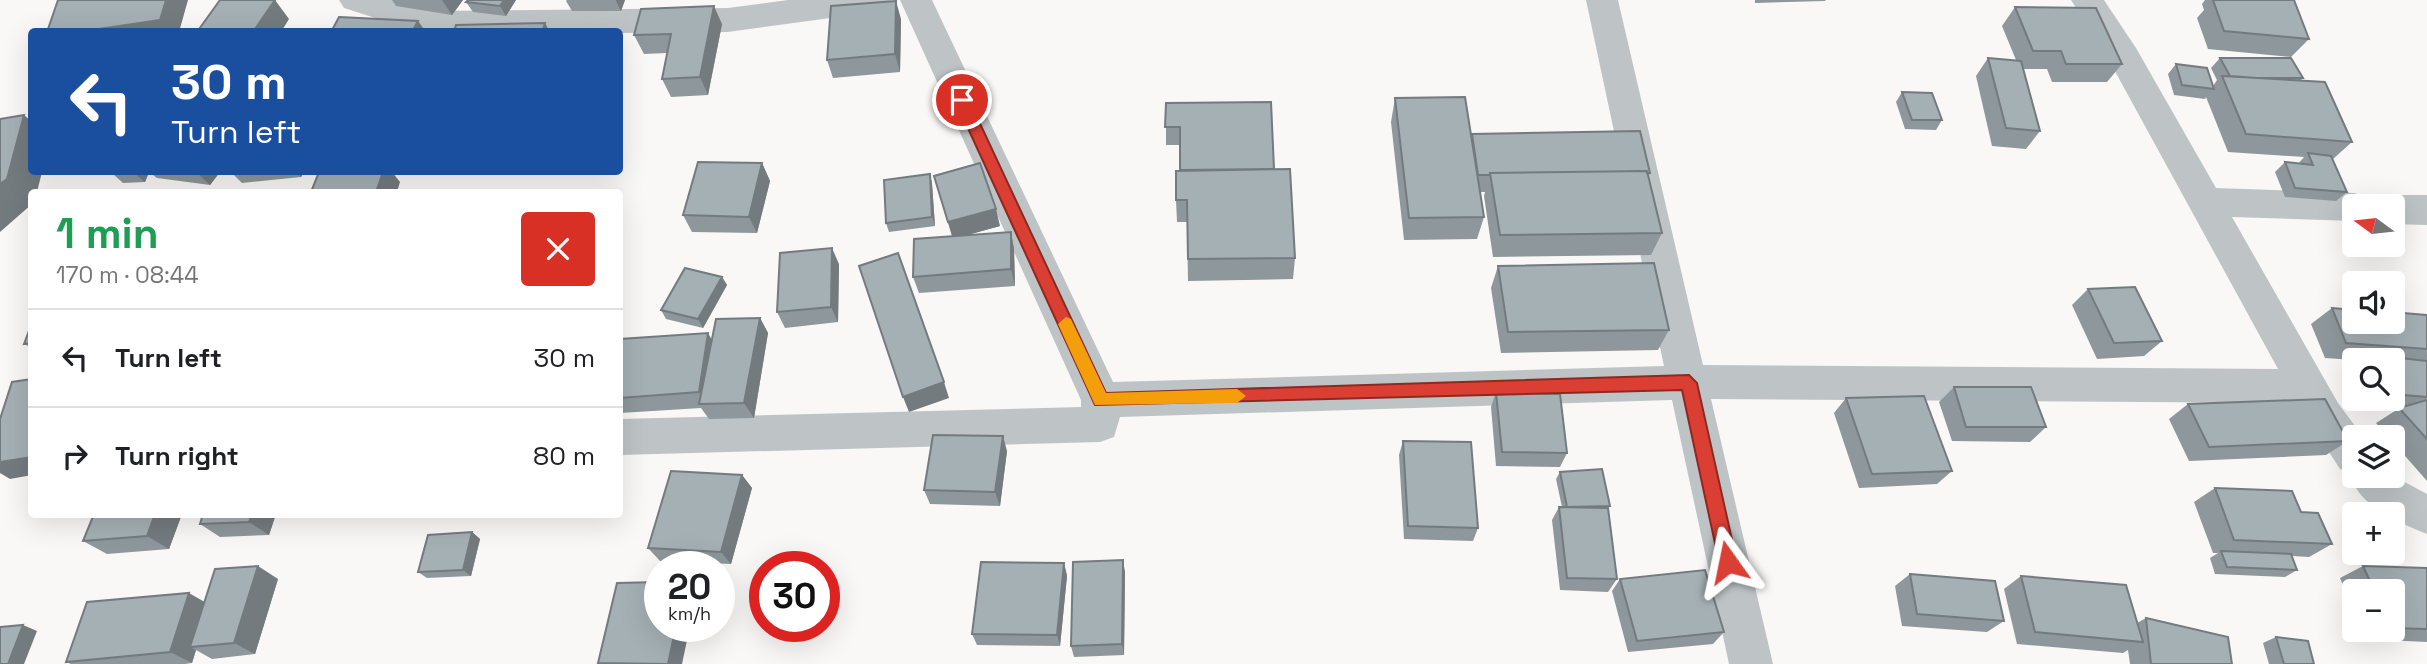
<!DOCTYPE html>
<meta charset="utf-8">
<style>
:root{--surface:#fff;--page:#f2f2f2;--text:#202124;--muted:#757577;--line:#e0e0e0}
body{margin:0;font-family:"Space Grotesk",sans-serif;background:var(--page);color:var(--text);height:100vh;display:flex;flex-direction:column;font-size:26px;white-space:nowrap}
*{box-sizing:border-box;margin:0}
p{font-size:23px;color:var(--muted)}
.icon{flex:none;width:38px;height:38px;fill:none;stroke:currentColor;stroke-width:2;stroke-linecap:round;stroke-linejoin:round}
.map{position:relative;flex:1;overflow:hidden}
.sheet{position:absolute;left:28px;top:189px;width:595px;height:329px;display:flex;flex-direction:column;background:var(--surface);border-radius:7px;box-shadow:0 7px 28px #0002}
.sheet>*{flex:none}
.hud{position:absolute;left:28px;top:28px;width:595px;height:147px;border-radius:7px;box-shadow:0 7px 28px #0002;background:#1a4fa0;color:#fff;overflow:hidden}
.needle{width:46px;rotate:285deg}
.fabs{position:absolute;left:2342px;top:194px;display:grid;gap:14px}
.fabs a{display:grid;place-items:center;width:63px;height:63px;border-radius:7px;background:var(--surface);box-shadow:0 7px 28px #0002;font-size:35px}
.speed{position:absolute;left:644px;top:551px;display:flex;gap:14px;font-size:35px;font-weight:700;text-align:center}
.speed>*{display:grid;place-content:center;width:91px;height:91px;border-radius:50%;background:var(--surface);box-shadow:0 7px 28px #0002;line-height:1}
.speed small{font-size:18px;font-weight:400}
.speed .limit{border:10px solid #d22;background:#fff;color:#111}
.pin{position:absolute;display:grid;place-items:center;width:60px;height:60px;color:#fff;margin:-30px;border:4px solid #fff;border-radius:50%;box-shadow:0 2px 7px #0007}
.me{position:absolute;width:77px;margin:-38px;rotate:348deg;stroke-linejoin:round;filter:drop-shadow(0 0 5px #0008)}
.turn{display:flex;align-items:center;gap:24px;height:147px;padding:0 28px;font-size:32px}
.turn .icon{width:91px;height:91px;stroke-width:2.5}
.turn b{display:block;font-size:49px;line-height:60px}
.round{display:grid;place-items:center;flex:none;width:74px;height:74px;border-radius:7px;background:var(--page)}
.overview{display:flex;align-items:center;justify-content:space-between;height:119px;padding:0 28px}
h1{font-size:42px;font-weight:600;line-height:52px;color:#1e9e55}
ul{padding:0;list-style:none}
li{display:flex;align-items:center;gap:21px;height:98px;padding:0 28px;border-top:2px solid var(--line)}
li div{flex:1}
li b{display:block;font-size:26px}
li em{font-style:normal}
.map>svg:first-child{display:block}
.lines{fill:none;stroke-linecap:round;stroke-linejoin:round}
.street{fill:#bec4c6;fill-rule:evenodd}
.wall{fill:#8e979b}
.shaded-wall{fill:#747b7e}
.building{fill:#a5b0b4;stroke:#747b7e;stroke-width:2}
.route{fill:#db3f34;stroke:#8e2922;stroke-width:2}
.slow{fill:#f59e0b}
</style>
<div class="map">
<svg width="2427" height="664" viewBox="0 0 2427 664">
<rect width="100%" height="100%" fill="#f9f8f6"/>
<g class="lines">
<path class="street" d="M339,0h55l36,11 298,-3 60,-8h103l-5,8 -11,4 -147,20 -108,1 -201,-1 -75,-24z
M900,0h32l181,382 551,-16 -78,-366h32l85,365 575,4 -167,-305 -40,-64h33l32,48 80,140 138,5 13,4 5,9h-18v15l-122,-4 106,186 26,35h-10v38h38v-5l7,8 28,15v40c-23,-9 -76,-31 -75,-61l-12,-4 -43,-66 -586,-4 62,265h-44l-57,-264 -552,17 -6,20 -14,5 -480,13v-36l461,-12v-7z
M2392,195h35v30l-35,-1v-18h-17l4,-7z"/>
</g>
<path class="wall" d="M392,0h71l-11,15 -56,-9z
M468,0h48l-10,16 -33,-4 -7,-10z
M567,0h58l-4,11h-49l-6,-10z
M1755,0h71l-1,1 -70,2z
M2205,0h89l15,39 -18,18 -83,-8 -11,-31 7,-8 -2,-6z
M2015,7l107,57 -15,18h-55l-5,-13h-24l17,62 -14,18 -34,-3 -16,-70 12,-18 28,2 -14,-34z
M901,19l-1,53 -67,6 -6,-18z
M722,24l-14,71 -37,2 -9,-18 5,-26 -23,1 -10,-19z
M2220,58l83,20 -3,3 52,61 -19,17 14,33 -11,9 -51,-4 -10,-25 10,-10 13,2 6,-7 -76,-5 -22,-55 -1,2 -31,-4 -6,-21 8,-10 37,22 4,-6 -6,-12z
M1902,92l40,28 -6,10 -31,-1 -9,-27z
M1395,98l76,38 179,37 -2,4 14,56 -11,22 -158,2 -9,-61 1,-4h-5l4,25 -7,22 -73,1 -13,-118z
M1166,103l108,67 21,88 -2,21 -105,2 -1,-59h-10l-1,-22 4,-29v-26h-14z
M762,163l8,18 -13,52 -65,-1 -9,-17z
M114,172h35l-4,10 -22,1 -10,-9z
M149,172h71l-10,13 -53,-7z
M231,172h73l-3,5 -59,6z
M930,174l2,10 3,42 -46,6 -3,-9z
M934,176l66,50 -33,9 44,-3 3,17 1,37 -96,7 -6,-16 39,-41z
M839,264l-1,58 -53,6 -8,-16z
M1498,266l171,64 -11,20 -157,3 -10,-65z
M722,277l5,8 -24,43 -37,-9 -5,-9z
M2088,289l74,52 -18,15 -47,3 -25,-54z
M2332,308l95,7v166l-35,-40v-3h-3l-13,-15 19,-12 -31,-3 -4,-9h32v-39h-38l-29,-2 -14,-34z
M760,318l8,15 -14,85 -45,1 -8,-11 -81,5v-74h92z
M32,323v25l-8,-4z
M2354,368v13l-4,-10z
M1954,387l92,40 -16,15 -78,-1 -13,-39z
M1496,392l71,61 -7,14 -64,-1 -5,-59z
M1846,398l106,73 -15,13 -78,4 -25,-75z
M2188,404l160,37 -22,14 -137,6 -20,-42z
M1403,441l75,87 -5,13 -69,-2 -5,-84z
M1007,451l-7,55 -70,-2 -6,-14z
M1560,472l50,34 -2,3 9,70 -9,13 -48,-2 -8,-70 7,-13h3l-6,-28z
M742,475l10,13 -21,76 -71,-3 -12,-13z
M2215,488l86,24 31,32 -23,13 -17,-1 5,14 -12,7 -70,-3 -5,-16 8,-5h-5l-19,-51z
M182,514l-13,35 -62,5 -24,-13z
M203,514h73l-7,21 -49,2 -20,-13z
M472,532l8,7 -9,37 -44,2 -9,-6z
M1123,560l2,13 -1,82 -50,2 -3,-11z
M1064,563l3,13 -7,70 -83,-1 -5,-11z
M2363,566l64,2v74l-62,-3 -4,-9h31v-38h-38v20l-14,-34z
M1910,574l94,47 -17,11 -85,-6 -7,-40z
M2021,576l116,47 9,-5 86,46h-102l-2,-14 -5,3 -106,-9 -13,-55z
M278,579l-23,75 -43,5 -16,-9 -4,13 -7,1h-114l-5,-2 139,-60z
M1620,579l104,53 -11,12 -85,8 -16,-61z
M2276,637l38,27h-45l-6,-21z"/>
<path class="shaded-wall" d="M166,0h22l-9,32h-100z
M275,0l14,19 -8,13h-28z
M442,0h21l-11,15z
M504,0h12l-10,16 -6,-10z
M616,0h9l-4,11 -5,-10z
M896,1l5,18 -1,53 -5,-18z
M714,6l8,18 -14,71 -8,-18z
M418,21l8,11h-14z
M545,23l5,9h-8z
M24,115l8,7v50h10l-5,20h-5v12l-32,28v-48z
M762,163l8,18 -13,52 -8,-16z
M135,172h14l-4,10 -11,-9z
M196,172h24l-10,13z
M296,172h8l-3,5z
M383,172h9l8,10 -3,10h-21z
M930,174l2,10 3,42 -3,-9z
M996,209l4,17 -47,13 -5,-17z
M1011,232l3,17 1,37 -4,-17z
M832,248l7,16 -1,58 -7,-15z
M722,277l5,8 -24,43 -5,-9z
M760,318l8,15 -14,85 -10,-15z
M708,333l9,16 -10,55 -8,-12z
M944,382l5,16 -40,14 -6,-15z
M1003,436l4,15 -7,55 -5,-14z
M32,457v18l-22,4 -10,-6v-11z
M742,475l10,13 -21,76 -10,-12z
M155,514h27l-13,35 -22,-13z
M252,514h24l-7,21 -20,-13z
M472,532l8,7 -9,37 -8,-6z
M1123,560l2,13 -1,82 -2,-11z
M1064,563l3,13 -7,70 -3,-11z
M258,566l20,13 -23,75 -21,-11z
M189,593l21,12 -20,42 6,3 -4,13 -22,-11z
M23,625l14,6 -13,33h-16z
M676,626h14l-8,38h-14z"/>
<path class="building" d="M58,0h108l-6,20 -81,12h-32z
M220,0h55l-22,32h-56z
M468,0h36l-4,6 -34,-4z
M2213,0h81l15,39 -85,-8z
M896,1l-1,53 -68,6 4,-54z
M714,6l-14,71 -38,2 9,-45 -37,1 7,-26z
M2015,7l81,1 26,56h-56l-5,-13h-28z
M339,17l79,4 -6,11h-81z
M545,23l-3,9h-88l2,-7z
M1988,58l33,3 19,70 -34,-3z
M2220,58h71l12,20h-46l-27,-2z
M2176,64l31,4 7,21 -32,-4z
M2222,76l103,6 27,60 -106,-8z
M1902,92l30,1 10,27h-30z
M1465,97l19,120 -75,1 -14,-120z
M1271,102l3,67 -94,1v-43h-15l1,-24z
M24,115l-17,64 -7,5v-65z
M1640,131l10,42h-3v-2l-157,2v2h-12l-6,-41z
M2308,153l23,3 16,36 -52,-4 -10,-26 28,3z
M698,162l64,1 -13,54 -66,-2z
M980,163l16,46 -48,13 -14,-46z
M1290,169l5,89 -107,1 -1,-59h-11v-29z
M1647,171l15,62 -162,2 -10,-62z
M114,172h21l-1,1 -21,1z
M319,172h64l-7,20h-65z
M930,174l2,43 -46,6 -2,-43z
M1011,232v37l-98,8 1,-38z
M832,248l-1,59 -54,5 3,-59z
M898,253l46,129 -41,15 -44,-131z
M1654,263l15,67 -161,2 -10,-66z
M685,268l37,9 -24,42 -37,-9z
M2135,287l27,54 -48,2 -26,-54z
M2332,308l22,2v12h38v-10l35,3v34l-81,-6z
M760,318l-16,85 -45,1 17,-85z
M32,323v20l-8,1z
M708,333l-9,59 -79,6v-59z
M2372,355l55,6v36l-35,-3v-34h-18z
M32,379v78l-32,5v-43l12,-37z
M1954,387h77l15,40h-80z
M1496,392l64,2 7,59 -65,-1z
M1924,396l28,75 -80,3 -26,-76z
M2325,399l23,42 -139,6 -21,-43z
M2427,400v39l-28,-31z
M933,435l70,1 -8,56 -71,-2z
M1403,441l68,1 7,86 -70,-2z
M1602,469l8,37 -43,1 -7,-35z
M671,471l71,4 -21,77 -73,-4z
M2215,488l77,3 9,21 17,1 14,31 -98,-4z
M1559,507l49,1 9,71 -50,-1z
M94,514h61l-8,22 -64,5z
M203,514h49l-3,8 -49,2z
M472,532l-9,38 -45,2 10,-37z
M2221,551l70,3 6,16 -70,-3z
M1123,560l-1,84 -51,2 2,-84z
M981,562l83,1 -7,72 -85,-1z
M258,566l-24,77 -44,4 25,-78z
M2363,566l64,2v61l-35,-1v-36h-17z
M1705,570l19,62 -87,9 -17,-62z
M1910,574l85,7 9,40 -87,-7z
M2021,576l105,9 17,57 -108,-10z
M660,582v44h16l-8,38 -70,-1 19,-80z
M189,593l-19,59 -104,10 21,-60z
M2146,618l82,19 4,27h-81z
M23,625l-15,39h-8v-37z
M2276,637l32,4 6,23h-30z"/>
<path class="route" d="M962,95l7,5 137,293 583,-18 8,8 40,179 -2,5 -7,3 -6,-3 -3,-5 -37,-172 -587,15 -140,-305z"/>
<path class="slow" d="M1066,317l5,2 35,74 131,-4 9,7 -9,7 -142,2 -37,-81z"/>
</svg>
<div class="fabs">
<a><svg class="needle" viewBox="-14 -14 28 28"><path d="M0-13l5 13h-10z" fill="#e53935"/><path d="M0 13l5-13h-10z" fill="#757577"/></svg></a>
<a><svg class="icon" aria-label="sound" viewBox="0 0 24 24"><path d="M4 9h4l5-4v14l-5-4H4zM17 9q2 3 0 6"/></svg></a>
<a><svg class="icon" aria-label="search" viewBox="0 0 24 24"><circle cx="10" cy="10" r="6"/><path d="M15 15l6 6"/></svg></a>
<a><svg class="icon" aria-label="layers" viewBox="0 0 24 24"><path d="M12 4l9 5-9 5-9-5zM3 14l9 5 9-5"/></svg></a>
<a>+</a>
<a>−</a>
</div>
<div class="speed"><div>20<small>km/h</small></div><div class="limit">30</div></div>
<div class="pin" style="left:962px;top:100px;background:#d93025"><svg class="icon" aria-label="arrive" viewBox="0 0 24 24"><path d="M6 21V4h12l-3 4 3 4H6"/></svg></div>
<svg class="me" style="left:1728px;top:562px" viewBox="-20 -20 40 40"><path d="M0-17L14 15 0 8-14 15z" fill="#db3f34" stroke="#fff" stroke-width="4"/></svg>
<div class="hud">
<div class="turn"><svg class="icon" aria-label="left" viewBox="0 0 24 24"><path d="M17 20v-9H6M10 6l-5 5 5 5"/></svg><div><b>30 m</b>Turn left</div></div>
</div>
<section class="sheet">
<div class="overview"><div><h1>1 min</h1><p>170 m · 08:44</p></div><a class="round" style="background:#d93025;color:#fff"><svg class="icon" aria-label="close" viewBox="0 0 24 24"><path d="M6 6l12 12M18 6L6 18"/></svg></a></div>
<ul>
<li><svg class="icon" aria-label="left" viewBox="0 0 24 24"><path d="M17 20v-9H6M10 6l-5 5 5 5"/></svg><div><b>Turn left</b></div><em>30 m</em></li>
<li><svg class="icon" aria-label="right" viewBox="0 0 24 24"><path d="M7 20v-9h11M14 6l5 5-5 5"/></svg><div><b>Turn right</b></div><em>80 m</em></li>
</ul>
</section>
</div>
